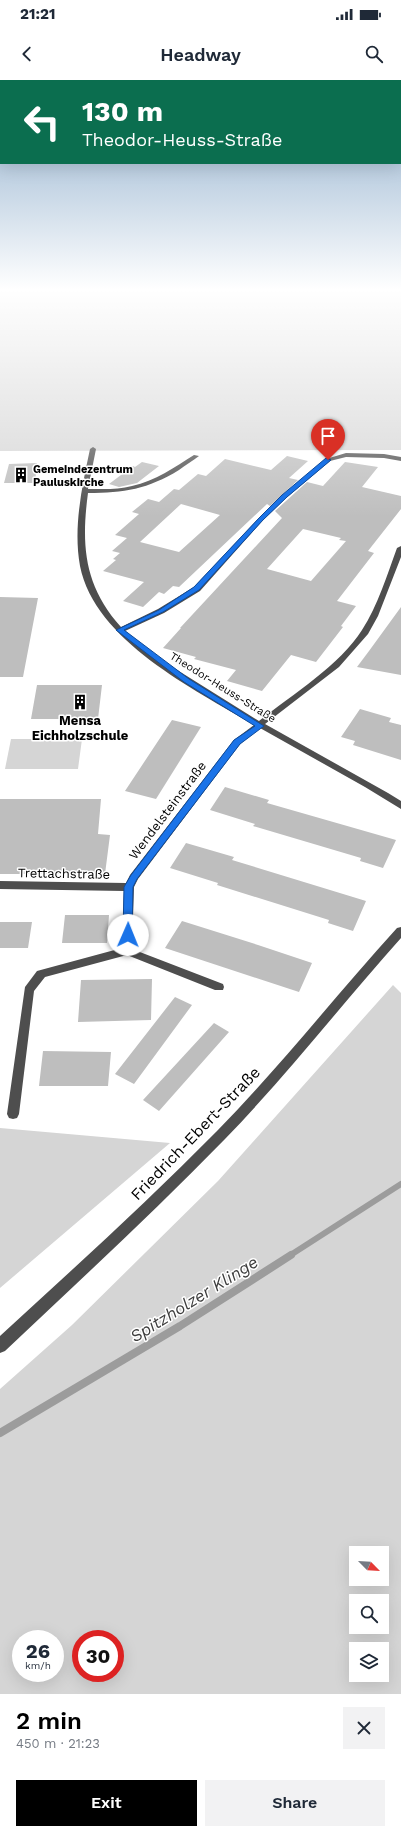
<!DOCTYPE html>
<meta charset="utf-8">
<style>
:root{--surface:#fff;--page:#f2f2f3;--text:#1f2937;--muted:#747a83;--accent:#000}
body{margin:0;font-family:"Work Sans",sans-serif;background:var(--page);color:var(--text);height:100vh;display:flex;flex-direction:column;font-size:15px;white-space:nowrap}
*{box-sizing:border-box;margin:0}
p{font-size:13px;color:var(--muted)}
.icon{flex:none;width:22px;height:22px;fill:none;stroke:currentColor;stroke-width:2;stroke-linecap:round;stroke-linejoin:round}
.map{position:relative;height:1614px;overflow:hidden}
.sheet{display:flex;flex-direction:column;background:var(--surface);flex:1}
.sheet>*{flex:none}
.top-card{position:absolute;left:0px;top:0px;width:401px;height:84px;box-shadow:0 4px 16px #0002;background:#0b6e4f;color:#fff;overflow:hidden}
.needle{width:26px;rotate:114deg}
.tools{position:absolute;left:349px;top:1466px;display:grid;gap:8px}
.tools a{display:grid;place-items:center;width:40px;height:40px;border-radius:0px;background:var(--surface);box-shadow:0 4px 16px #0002;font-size:20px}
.speed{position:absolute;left:12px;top:1550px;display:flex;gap:8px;font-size:20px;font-weight:700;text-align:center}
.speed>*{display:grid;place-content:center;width:52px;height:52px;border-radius:50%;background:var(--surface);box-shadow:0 4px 16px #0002;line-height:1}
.speed small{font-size:10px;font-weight:400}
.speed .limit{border:6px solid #d22;background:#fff;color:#111}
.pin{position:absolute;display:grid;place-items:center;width:34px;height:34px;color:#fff;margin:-41px -17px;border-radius:50% 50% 50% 0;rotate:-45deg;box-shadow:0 0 4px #0007}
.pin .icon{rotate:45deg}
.me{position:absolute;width:44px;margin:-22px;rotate:1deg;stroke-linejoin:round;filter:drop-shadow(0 0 3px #0008)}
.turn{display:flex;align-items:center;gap:14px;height:84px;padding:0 16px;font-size:18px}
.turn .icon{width:52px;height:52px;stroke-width:2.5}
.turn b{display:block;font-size:28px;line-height:34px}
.round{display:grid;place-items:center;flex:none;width:42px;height:42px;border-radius:0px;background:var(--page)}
.overview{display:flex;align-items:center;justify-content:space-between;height:68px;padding:0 16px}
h1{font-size:24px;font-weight:600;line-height:30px;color:var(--accent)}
.action{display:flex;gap:8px;margin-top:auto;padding:8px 16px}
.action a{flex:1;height:46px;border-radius:0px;background:var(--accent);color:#fff;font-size:16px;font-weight:600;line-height:46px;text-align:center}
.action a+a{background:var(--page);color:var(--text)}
.status{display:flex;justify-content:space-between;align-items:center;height:28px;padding:0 20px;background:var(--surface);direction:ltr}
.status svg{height:11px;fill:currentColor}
header{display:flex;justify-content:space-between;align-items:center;height:52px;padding:0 16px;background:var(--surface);font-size:18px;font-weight:600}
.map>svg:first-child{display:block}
.green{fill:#d5d5d5;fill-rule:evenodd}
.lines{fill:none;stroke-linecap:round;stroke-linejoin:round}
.stream-far1{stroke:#9c9c9c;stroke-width:6}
.stream{stroke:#9c9c9c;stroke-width:8}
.building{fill:#bebebe;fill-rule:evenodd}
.minor{fill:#4e4e4e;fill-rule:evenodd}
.route{fill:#1a73e8;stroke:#114b97}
.labels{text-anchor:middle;stroke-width:3;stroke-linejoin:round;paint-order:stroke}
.far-poi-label{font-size:11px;font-weight:bold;fill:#000;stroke:#fff;text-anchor:start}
.far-street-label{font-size:11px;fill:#000;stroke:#fff}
.poi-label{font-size:13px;font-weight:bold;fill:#000;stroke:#fff}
.street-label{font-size:13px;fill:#000;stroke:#fff}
.near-street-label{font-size:16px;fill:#000;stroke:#fff}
.near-water-label{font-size:17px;font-style:italic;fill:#3d3d3d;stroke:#fff}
</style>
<div class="status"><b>21:21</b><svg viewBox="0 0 49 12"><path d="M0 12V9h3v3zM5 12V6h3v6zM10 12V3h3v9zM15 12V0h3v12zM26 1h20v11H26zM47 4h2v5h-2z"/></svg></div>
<header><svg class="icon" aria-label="back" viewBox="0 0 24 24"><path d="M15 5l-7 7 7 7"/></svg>Headway<svg class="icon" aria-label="search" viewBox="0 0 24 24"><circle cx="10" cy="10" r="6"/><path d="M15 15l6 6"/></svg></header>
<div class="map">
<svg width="401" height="1614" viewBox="0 0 401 1614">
<rect width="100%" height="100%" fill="#fff"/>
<path class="green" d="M0,211h401v159l-401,1z
M11,659h71l-4,30h-73z
M393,905l8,8v701h-401v-305l72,-64 146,-144zM356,1473h26v26h-26zM356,1521h26v26h-26zM21,1559h34v34h-34zM81,1559h34v34h-34zM356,1569h26v26h-26z
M0,1048l170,15 -170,145z"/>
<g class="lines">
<path class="stream-far1" d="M289,1176l112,-72"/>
<path class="stream" d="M0,1353l180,-107 111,-71"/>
</g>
<path class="building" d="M287,376l21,5 -19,17 9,2 -28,26 -3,-2 -88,83 -6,-1 -9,8 -5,-2 -16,15 -20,-6 21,-19 -41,-11 13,-11 -3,-1 7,-6 -8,-2 15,-13 -12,-3 24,-21 -7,-2 16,-13 11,3 15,-13 5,1 19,-16 8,2 19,-17 46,11zM181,424l39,11 -41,37 -39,-10z
M142,382l17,4 -22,17 -18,4 -10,-3 24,-18 2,1z
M345,382l33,5 -16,20 39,9v13l-33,42 6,2 -37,48 19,5 -15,20 2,1 -27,35 -25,-7 -29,36 -35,-10 9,-11 -42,-11 2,-2 -33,-9 18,-20h-1l102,-110 -7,-7 32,-29 16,4zM303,449l38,9 -2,2 7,1 -35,40 -44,-12z
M37,383l-2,20h-31l5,-19z
M0,517l38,1 -15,79h-23z
M401,527v68l-44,-8 12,-16z
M37,605h65l-4,34h-67z
M360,629l31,9 -2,4 12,3v35l-48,-15 2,-4 -14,-4z
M172,640l29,7 -45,72 -31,-8z
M225,707l44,13 -2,3 129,37 -13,28 -23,-7 1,-3 -108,-32 2,-2 -45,-14z
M0,719h101l-3,35 12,1 -5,39h-105z
M186,763l48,14 -2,3 134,41 -13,30 -25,-8 1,-3 -112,-35 1,-2 -48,-15z
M65,835h44l-2,28h-45z
M182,841l76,24 54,18 -13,29 -134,-44z
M0,842h32l-4,26h-28z
M152,899l-1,41 -73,2 3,-42z
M175,917l17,8 -58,79 -19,-10z
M214,943l15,9 -70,79 -16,-11z
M43,971l68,1 -3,34h-69z"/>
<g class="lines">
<path class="minor" d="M93,367l3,2 -8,40c15,0 30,1 44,-3 23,-5 43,-19 62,-31l5,1c-6,5 -14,9 -20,14 -31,19 -55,23 -91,23 -7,52 -4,93 33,134l37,-18 36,-22 65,-69 24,-23 43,-36 20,-6 38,1 17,3v4l-17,-3 -38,-1 -16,4 -43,36 -24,23 -63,71 -36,22 -39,18 41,32 93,58c33,-26 82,-57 103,-91 16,-25 25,-55 35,-82l4,-2v11l-23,59 -10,18 -29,33 -74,57 123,69 13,8v8l-36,-22 -105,-59 -20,16 -102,135 -4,8 -2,62 91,35 1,3 -1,3h-8l-88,-35 -82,22 -11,14 -15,123 -2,4 -4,1 -4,-1 -2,-4 18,-127 12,-16 85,-23 2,-57 -124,-2v-8l126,2 4,-8 104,-135 20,-15c-60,-36 -159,-84 -174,-159 -7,-39 2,-79 10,-117z
M401,847v11c-59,66 -114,137 -176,201 -71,73 -146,142 -220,212l-5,2v-17c73,-67 147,-134 217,-205 63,-64 119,-136 180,-203z"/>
</g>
<linearGradient id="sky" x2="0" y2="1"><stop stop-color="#89aaca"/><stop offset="0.48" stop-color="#fff"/><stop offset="1" stop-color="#fff" stop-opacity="0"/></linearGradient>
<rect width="401" height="437" fill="url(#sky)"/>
<path class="route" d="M326,378l5,2 -44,37 -24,23 -64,70 -36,22 -39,18 65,49 75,47 -24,18 -103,135 -4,8 -1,48 -4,4 -4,-1 -1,-3 1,-48 7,-12 103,-135 21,-14 -71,-44 -68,-52 43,-20 35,-23 65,-69 23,-23z"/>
<defs>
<symbol id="building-bare" viewBox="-9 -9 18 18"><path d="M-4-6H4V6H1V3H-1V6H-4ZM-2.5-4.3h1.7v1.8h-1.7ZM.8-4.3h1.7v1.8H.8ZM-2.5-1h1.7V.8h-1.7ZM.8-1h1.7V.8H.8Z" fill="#000" stroke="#fff" stroke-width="2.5" paint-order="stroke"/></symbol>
</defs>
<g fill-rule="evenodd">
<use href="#building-bare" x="10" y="384" width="22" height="22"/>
<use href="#building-bare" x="69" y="611" width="22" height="22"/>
</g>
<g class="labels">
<g class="far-poi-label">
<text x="33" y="393">Gemeindezentrum<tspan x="33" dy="13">Pauluskirche</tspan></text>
</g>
<g class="far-street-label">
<text transform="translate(223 607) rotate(32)" y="4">Theodor-Heuss-Straße</text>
</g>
<g class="poi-label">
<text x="80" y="645">Mensa<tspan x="80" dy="15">Eichholzschule</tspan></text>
</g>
<g class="street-label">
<text transform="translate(167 730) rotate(-53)" y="5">Wendelsteinstraße</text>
<text transform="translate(64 793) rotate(1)" y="5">Trettachstraße</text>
</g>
<g class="near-street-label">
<text transform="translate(195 1053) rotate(-46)" y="6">Friedrich-Ebert-Straße</text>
</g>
<g class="near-water-label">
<text transform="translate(194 1219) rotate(-32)" y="6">Spitzholzer Klinge</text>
</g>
</g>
</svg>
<div class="tools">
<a><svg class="needle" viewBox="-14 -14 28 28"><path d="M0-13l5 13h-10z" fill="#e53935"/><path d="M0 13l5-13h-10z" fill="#747a83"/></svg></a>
<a><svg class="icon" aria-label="search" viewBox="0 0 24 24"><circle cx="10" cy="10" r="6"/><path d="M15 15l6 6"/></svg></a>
<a><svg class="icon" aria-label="layers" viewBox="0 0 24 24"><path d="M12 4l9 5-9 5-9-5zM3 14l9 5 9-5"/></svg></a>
</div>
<div class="speed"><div>26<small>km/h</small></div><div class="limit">30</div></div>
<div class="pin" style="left:328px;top:380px;background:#d93025"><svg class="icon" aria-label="arrive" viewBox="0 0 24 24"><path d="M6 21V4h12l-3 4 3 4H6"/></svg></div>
<svg class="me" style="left:128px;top:855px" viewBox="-20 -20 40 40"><circle r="19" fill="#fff"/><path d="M0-13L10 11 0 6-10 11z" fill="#1a73e8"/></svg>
<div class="top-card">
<div class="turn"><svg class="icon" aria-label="left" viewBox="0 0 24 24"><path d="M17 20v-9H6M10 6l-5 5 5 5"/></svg><div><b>130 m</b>Theodor-Heuss-Straße</div></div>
</div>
</div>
<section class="sheet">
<div class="overview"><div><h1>2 min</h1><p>450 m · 21:23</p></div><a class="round"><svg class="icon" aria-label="close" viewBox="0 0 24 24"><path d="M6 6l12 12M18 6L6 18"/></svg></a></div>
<div class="action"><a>Exit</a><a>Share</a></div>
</section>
